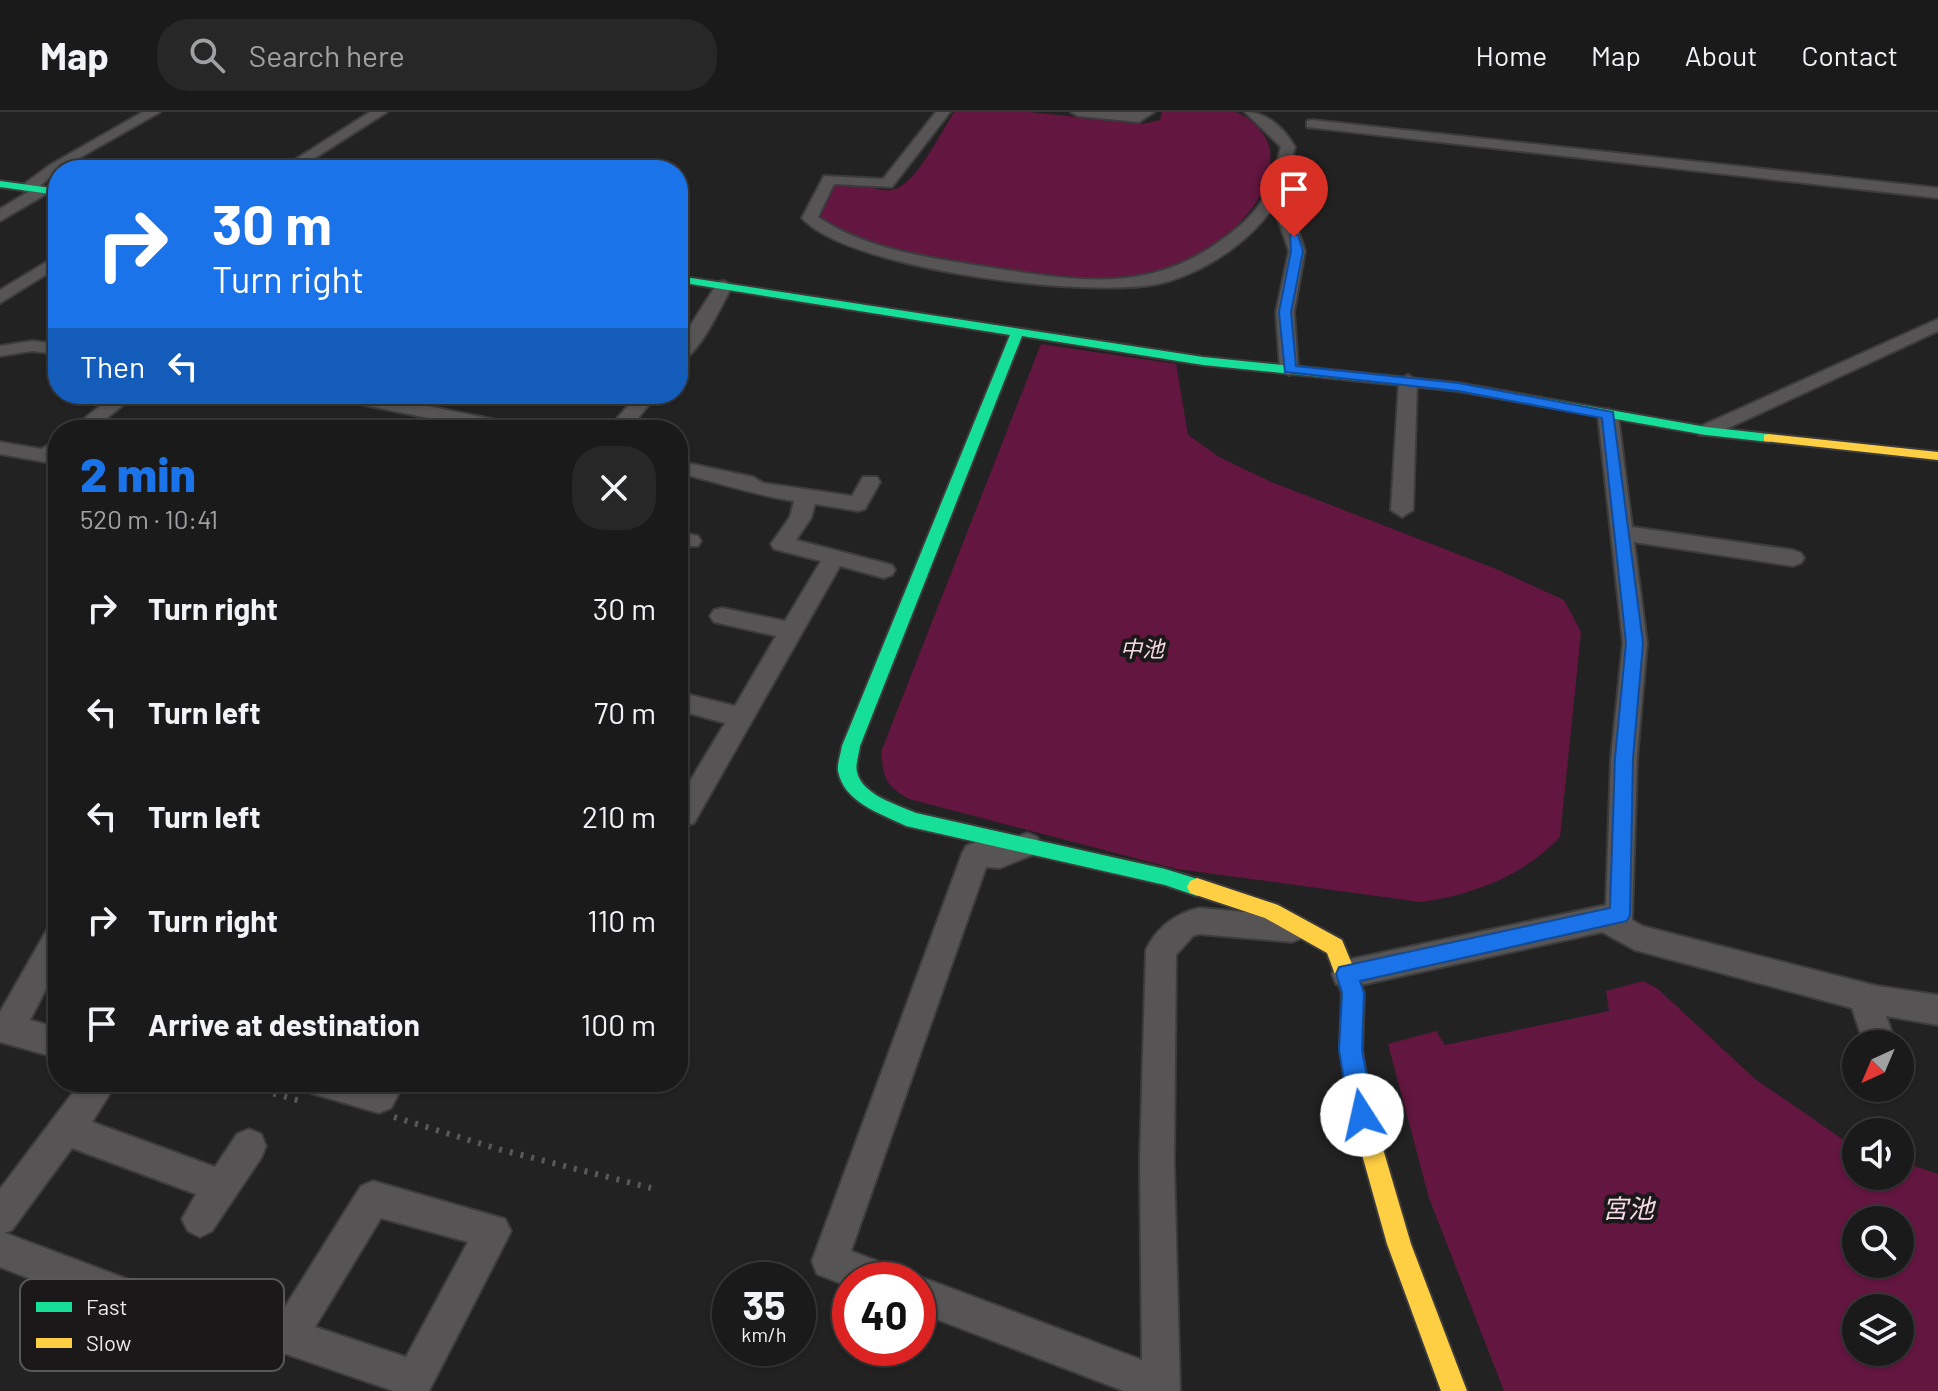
<!DOCTYPE html>
<meta charset="utf-8">
<style>
:root{--surface:#1a1a1a;--page:#272727;--text:#f1f3f6;--muted:#9fa1a2;--line:#383839;--accent:#1a73e8}
body{margin:0;font-family:Barlow,"Noto Sans JP",sans-serif;background:var(--page);color:var(--text);height:100vh;display:flex;flex-direction:column;font-size:30px;white-space:nowrap}
*{box-sizing:border-box;margin:0}
p{font-size:26px;color:var(--muted)}
.icon{flex:none;width:44px;height:44px;fill:none;stroke:currentColor;stroke-width:2;stroke-linecap:round;stroke-linejoin:round}
.map{position:relative;flex:1;overflow:hidden}
.sheet{position:absolute;left:48px;top:308px;width:640px;height:672px;display:flex;flex-direction:column;background:var(--surface);border-radius:32px;box-shadow:0 2px 6px #0004,0 0 0 2px var(--line)}
.sheet>*{flex:none}
.top-card{position:absolute;left:48px;top:48px;width:640px;height:244px;border-radius:32px;box-shadow:0 2px 6px #0004,0 0 0 2px var(--line);background:#1a73e8;color:#fff;overflow:hidden}
.needle{width:52px;rotate:224deg}
.buttons{position:absolute;left:1842px;top:918px;display:grid;gap:16px}
.buttons a{display:grid;place-items:center;width:72px;height:72px;border-radius:50%;background:var(--surface);box-shadow:0 2px 6px #0004,0 0 0 2px var(--line);font-size:40px}
.speed{position:absolute;left:712px;top:1150px;display:flex;gap:16px;font-size:40px;font-weight:700;text-align:center}
.speed>*{display:grid;place-content:center;width:104px;height:104px;border-radius:50%;background:var(--surface);box-shadow:0 2px 6px #0004,0 0 0 2px var(--line);line-height:1}
.speed small{font-size:20px;font-weight:400}
.speed .limit{border:12px solid #d22;background:#fff;color:#111}
.pin{position:absolute;display:grid;place-items:center;width:68px;height:68px;color:#fff;margin:-82px -34px;border-radius:50% 50% 50% 0;rotate:-45deg;box-shadow:0 0 8px #0007}
.pin .icon{rotate:45deg}
.me{position:absolute;width:88px;margin:-44px;rotate:350deg;stroke-linejoin:round;filter:drop-shadow(0 0 6px #0008)}
.turn{display:flex;align-items:center;gap:28px;height:168px;padding:0 32px;font-size:36px}
.turn .icon{width:104px;height:104px;stroke-width:2.5}
.turn b{display:block;font-size:56px;line-height:68px}
.then{display:flex;align-items:center;height:76px;padding:0 32px;background:#0003;gap:16px;font-size:30px}
.round{display:grid;place-items:center;flex:none;width:84px;height:84px;border-radius:32px;background:var(--page)}
.headline{display:flex;align-items:center;justify-content:space-between;height:136px;padding:0 32px}
h1{font-size:48px;font-weight:800;line-height:60px;color:var(--accent)}
ul{padding:0;list-style:none}
li{display:flex;align-items:center;gap:24px;height:104px;padding:0 32px}
li div{flex:1}
li b{display:block;font-size:30px}
li em{font-style:normal}
header{display:flex;align-items:center;gap:48px;box-sizing:border-box;height:112px;padding:0 40px;background:var(--surface);border-bottom:2px solid var(--line)}
header strong{font-size:38px}
nav{display:flex;gap:44px;margin-inline-start:auto;font-size:28px}
.search{width:560px;height:72px;background:var(--page);display:flex;align-items:center;gap:20px;box-sizing:border-box;padding:0 28px;border-radius:32px;color:var(--muted);font-size:30px}
.map>svg:first-child{display:block}
.water{fill:#631640;fill-rule:evenodd}
.lines{fill:none;stroke-linecap:round;stroke-linejoin:round}
.street-casing{stroke:#3d3c3c;stroke-width:4}
.fast-casing{stroke:#3d3c3c;stroke-width:4}
.slow-casing{stroke:#3d3c3c;stroke-width:4}
.path{stroke:#5a5959;stroke-width:6;stroke-dasharray:3 8;stroke-linecap:butt}
.street{fill:#565454;fill-rule:evenodd}
.fast{fill:#16e098;fill-rule:evenodd}
.slow{fill:#ffcf43;fill-rule:evenodd}
.route{fill:#1a73e8;stroke:#114b97;stroke-width:2}
.labels{text-anchor:middle;stroke-width:8;stroke-linejoin:round;paint-order:stroke}
.water-label{font-size:22px;font-style:italic;fill:#f3d9e3;stroke:#1b1819}
.near-water-label{font-size:26px;font-style:italic;fill:#f3d9e3;stroke:#1b1819}
.key{fill:#1b1819;stroke:#5a5758;stroke-width:2}
.key-label{font-size:22px;fill:#eceaeb}
</style>
<header>
<strong>Map</strong>
<div class="search"><svg class="icon" aria-label="search" viewBox="0 0 24 24"><circle cx="10" cy="10" r="6"/><path d="M15 15l6 6"/></svg>Search here</div>
<nav><a>Home</a><a>Map</a><a>About</a><a>Contact</a></nav>
</header>
<div class="map">
<svg width="1938" height="1279" viewBox="0 0 1938 1279">
<rect width="100%" height="100%" fill="#232222"/>
<path class="water" d="M954,0h75l114,12 17,-4 2,-8c17,0 58,0 73,0 15,4 33,23 35,38 6,60 -64,108 -116,123 -69,20 -164,-5 -233,-19 -21,-4 -46,-6 -66,-13 -14,-5 -28,-17 -41,-25 29,-65 53,-15 84,-28 20,-9 44,-57 56,-76z
M1041,232l135,20 12,71 31,22 50,24 227,88 68,31 17,32 -21,205c-37,39 -87,58 -139,65l-244,-33 -268,-70c-24,-14 -25,-20 -28,-47z
M1643,869l15,8 97,90 90,62 11,4v31h44v-15l38,13v217h-434l-75,-193 -41,-154 48,-13 9,14 164,-34 -3,-20zM1856,1108h44v44h-44zM1856,1196h44v44h-44z"/>
<g class="lines">
<defs>
<path id="street" d="M143,0h17l-102,58 -18,16 8,1v6l-48,28v-12l28,-17 -5,-1v-6l27,-20z
M370,0h17l-91,58h-17z
M936,0h14l-58,75 -58,-3 -16,33c47,32 107,40 162,49 87,13 164,31 240,-25 16,-11 33,-25 43,-42 10,-16 13,-35 18,-52l-36,-35c22,0 39,16 50,35l-7,26 8,4 -2,42 11,32 -11,61 4,57 -2,4 -7,2 -9,-6 -4,-57 13,-61 -11,-32 2,-23c-23,41 -69,73 -114,86 -67,19 -318,-12 -364,-64l22,-42 59,3z
M1071,0h83l-15,10 -61,-6z
M1312,8l626,68v10l-631,-71v-6z
M58,143v12l-58,36v-13z
M724,169l8,5c-10,19 -34,71 -54,77v-18l40,-63z
M1938,207v12l-225,104h-14l-3,-4 3,-4z
M32,229l26,3v10l-26,-3 -32,5v-10z
M1408,263l9,6 -4,129 -11,7 -11,-7 8,-129z
M115,282h22l-45,36h-22z
M330,282h38l148,30 10,6h-39l-147,-30z
M638,282h20l-30,36h-21z
M1608,297l10,6 14,112 161,23 8,3 3,5 -3,5 -8,3 -159,-24 13,101 -10,115 -5,162 10,6 235,60 61,9v30l-52,-9 10,28h-32l-12,-36 -217,-58 -33,-18 -255,56 -11,-4 -4,-10 4,-10 11,-4 259,-55 5,-147 12,-115 -25,-228z
M58,328v16l-13,6 -45,-8v-12l41,7z
M678,349l75,16 10,6 89,13 11,-19h14l3,5 -15,27 -7,2 -43,-7 -4,14 -15,22 96,25 3,5 -3,5 -8,3 -44,-12 -146,257 -10,3 -6,-2v-23l47,-78 -47,-13v-18l57,14 41,-70 -62,-14 -4,-6 4,-6 8,-2 63,13 36,-60 -47,-12 -3,-5 19,-27 4,-16c-40,-6 -76,-19 -116,-28z
M678,420l20,4 3,5 -3,5h-20z
M1027,721l10,4 4,8 -4,8 -37,15 -14,-1 -135,384 42,16 5,13h-48v7l-33,-13 -5,-13 150,-407 4,-8 10,-4 23,2z
M1199,796l93,8 10,4 5,9 -5,9 -10,4 -93,-8 -6,2 -17,19 -2,205 6,231h-56l-206,-79v-32h-10l10,-4 224,84 -2,-200 6,-210c11,-23 29,-36 53,-42z
M58,812v42l-28,54 28,8v30l-58,-16v-30l48,-84z
M81,970h36l-25,40 123,45 22,-33 12,-5 12,5 5,12 -5,12 -49,73 -12,6 -12,-6 -6,-12 14,-25 -124,-46 -60,82 -7,3 183,69 40,-4 52,17 81,-129 12,-5 132,38 6,12 -6,12 -76,148h-35l-166,-57 -40,6 -188,-73v-78zM381,1106l87,24 -62,115 -91,-30z
M306,970h99l-14,26 -12,5 -68,-20z"/>
<path id="fast" d="M0,69l58,8v6l-58,-8z
M678,164l525,81 255,26 248,44 63,7 7,4 -7,4 -63,-7 -248,-44 -255,-26 -181,-29 -162,410c-1,8 -5,19 -3,26 5,23 41,33 59,41l249,56 39,12 3,6 -3,6 -7,3 -32,-11 -259,-59c-24,-12 -62,-23 -68,-55 -1,-7 3,-18 4,-25l168,-411 -332,-53z"/>
<path id="slow" d="M1769,322l169,18v8l-174,-19v-6z
M1197,766l81,27 64,35 22,53 -2,57 11,65 38,129 56,147h-26l-54,-147 -36,-129 -11,-65 2,-57 -15,-40 -62,-35 -75,-25 -3,-6 3,-6z"/>
</defs>
<use href="#street" class="street-casing"/>
<use href="#fast" class="fast-casing"/>
<use href="#slow" class="slow-casing"/>
<path class="path" d="M231,970l70,19
M394,1005l104,32 153,39"/>
<use href="#street" class="street"/>
<use href="#fast" class="fast"/>
<use href="#slow" class="slow"/>
</g>
<path class="route" d="M1290,123h8l5,16 -12,61 5,54 162,17 155,29 30,231 -10,115 -3,157 -3,6 -267,60 4,12 -2,57 12,65 -4,8 -8,3 -8,-3 -4,-8 -11,-65 3,-57 -6,-19 3,-7 271,-59 5,-150 11,-115 -24,-225 -144,-27 -173,-19 -6,-60 12,-61z"/>
<g class="labels">
<g class="water-label">
<text x="1142" y="545">中池</text>
</g>
<g class="near-water-label">
<text x="1628" y="1106">宮池</text>
</g>
</g>
<rect x="20" y="1167" width="264" height="92" rx="12" class="key"/>
<rect x="36" y="1190" width="36" height="10" fill="#16e098"/>
<rect x="36" y="1226" width="36" height="10" fill="#ffcf43"/>
<g class="key-label">
<text x="86" y="1203">Fast</text>
<text x="86" y="1239">Slow</text>
</g>
</svg>
<div class="buttons">
<a><svg class="needle" viewBox="-14 -14 28 28"><path d="M0-13l5 13h-10z" fill="#e53935"/><path d="M0 13l5-13h-10z" fill="#9fa1a2"/></svg></a>
<a><svg class="icon" aria-label="sound" viewBox="0 0 24 24"><path d="M4 9h4l5-4v14l-5-4H4zM17 9q2 3 0 6"/></svg></a>
<a><svg class="icon" aria-label="search" viewBox="0 0 24 24"><circle cx="10" cy="10" r="6"/><path d="M15 15l6 6"/></svg></a>
<a><svg class="icon" aria-label="layers" viewBox="0 0 24 24"><path d="M12 4l9 5-9 5-9-5zM3 14l9 5 9-5"/></svg></a>
</div>
<div class="speed"><div>35<small>km/h</small></div><div class="limit">40</div></div>
<div class="pin" style="left:1294px;top:125px;background:#d93025"><svg class="icon" aria-label="arrive" viewBox="0 0 24 24"><path d="M6 21V4h12l-3 4 3 4H6"/></svg></div>
<svg class="me" style="left:1362px;top:1003px" viewBox="-20 -20 40 40"><circle r="19" fill="#fff"/><path d="M0-13L10 11 0 6-10 11z" fill="#1a73e8"/></svg>
<div class="top-card">
<div class="turn"><svg class="icon" aria-label="right" viewBox="0 0 24 24"><path d="M7 20v-9h11M14 6l5 5-5 5"/></svg><div><b>30 m</b>Turn right</div></div>
<div class="then">Then<svg class="icon" aria-label="left" viewBox="0 0 24 24"><path d="M17 20v-9H6M10 6l-5 5 5 5"/></svg></div>
</div>
<section class="sheet">
<div class="headline"><div><h1>2 min</h1><p>520 m · 10:41</p></div><a class="round"><svg class="icon" aria-label="close" viewBox="0 0 24 24"><path d="M6 6l12 12M18 6L6 18"/></svg></a></div>
<ul>
<li><svg class="icon" aria-label="right" viewBox="0 0 24 24"><path d="M7 20v-9h11M14 6l5 5-5 5"/></svg><div><b>Turn right</b></div><em>30 m</em></li>
<li><svg class="icon" aria-label="left" viewBox="0 0 24 24"><path d="M17 20v-9H6M10 6l-5 5 5 5"/></svg><div><b>Turn left</b></div><em>70 m</em></li>
<li><svg class="icon" aria-label="left" viewBox="0 0 24 24"><path d="M17 20v-9H6M10 6l-5 5 5 5"/></svg><div><b>Turn left</b></div><em>210 m</em></li>
<li><svg class="icon" aria-label="right" viewBox="0 0 24 24"><path d="M7 20v-9h11M14 6l5 5-5 5"/></svg><div><b>Turn right</b></div><em>110 m</em></li>
<li><svg class="icon" aria-label="arrive" viewBox="0 0 24 24"><path d="M6 21V4h12l-3 4 3 4H6"/></svg><div><b>Arrive at destination</b></div><em>100 m</em></li>
</ul>
</section>
</div>
